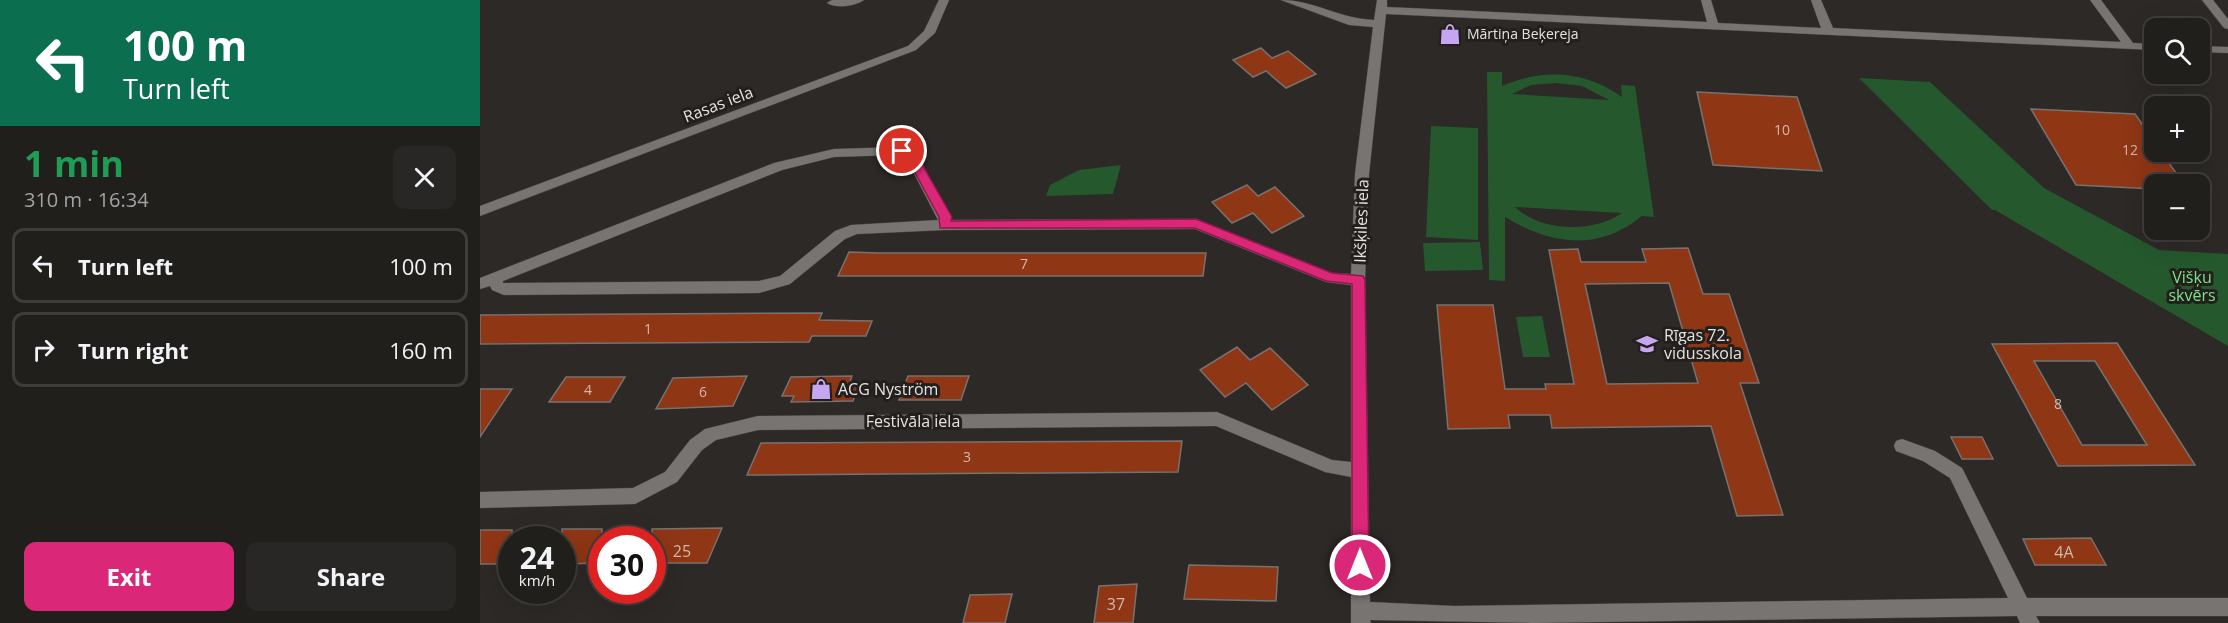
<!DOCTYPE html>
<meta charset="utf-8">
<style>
:root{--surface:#211f1c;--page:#292725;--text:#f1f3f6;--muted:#a2a2a3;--line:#3e3d3b;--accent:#db2777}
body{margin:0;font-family:"Open Sans",sans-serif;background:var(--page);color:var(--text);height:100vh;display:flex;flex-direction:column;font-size:22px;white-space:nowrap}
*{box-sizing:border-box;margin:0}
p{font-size:20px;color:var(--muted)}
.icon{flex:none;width:33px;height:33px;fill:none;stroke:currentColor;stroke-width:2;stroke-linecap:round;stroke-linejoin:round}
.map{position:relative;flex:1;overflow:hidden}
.details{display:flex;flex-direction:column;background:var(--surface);width:480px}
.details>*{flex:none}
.guide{background:#0b6e4f;color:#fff;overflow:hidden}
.fabs{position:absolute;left:1664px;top:18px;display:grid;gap:12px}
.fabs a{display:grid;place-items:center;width:66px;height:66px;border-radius:12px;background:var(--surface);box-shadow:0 6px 24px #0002,0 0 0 2px var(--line);font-size:30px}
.speed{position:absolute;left:18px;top:526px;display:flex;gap:12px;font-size:30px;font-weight:700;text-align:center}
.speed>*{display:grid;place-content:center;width:78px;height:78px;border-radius:50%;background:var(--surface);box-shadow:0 6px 24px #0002,0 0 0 2px var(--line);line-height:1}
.speed small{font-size:15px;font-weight:400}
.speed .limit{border:9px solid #d22;background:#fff;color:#111}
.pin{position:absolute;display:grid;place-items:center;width:51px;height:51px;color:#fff;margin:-26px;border:3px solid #fff;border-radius:50%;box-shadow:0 2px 6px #0007}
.me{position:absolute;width:66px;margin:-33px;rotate:0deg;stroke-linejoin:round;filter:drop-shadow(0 0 4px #0008)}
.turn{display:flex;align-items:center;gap:21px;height:126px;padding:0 24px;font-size:27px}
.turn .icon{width:78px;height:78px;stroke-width:2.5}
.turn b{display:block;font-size:42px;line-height:51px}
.round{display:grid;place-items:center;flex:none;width:63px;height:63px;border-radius:12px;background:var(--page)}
.headline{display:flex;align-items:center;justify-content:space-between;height:102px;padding:0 24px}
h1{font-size:36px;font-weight:700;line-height:45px;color:#1e9e55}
.cta{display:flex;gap:12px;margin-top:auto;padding:12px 24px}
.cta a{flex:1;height:69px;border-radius:12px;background:var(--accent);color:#fff;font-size:24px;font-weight:700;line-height:69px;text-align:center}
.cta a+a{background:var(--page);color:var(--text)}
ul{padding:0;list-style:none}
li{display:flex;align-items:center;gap:18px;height:75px;margin:0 12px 9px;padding:0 12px;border:3px solid var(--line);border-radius:12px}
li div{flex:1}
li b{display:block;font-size:22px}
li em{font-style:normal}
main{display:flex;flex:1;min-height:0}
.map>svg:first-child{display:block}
.green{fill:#25582d;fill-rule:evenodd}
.building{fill:#8f3615;stroke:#777270;stroke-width:1.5;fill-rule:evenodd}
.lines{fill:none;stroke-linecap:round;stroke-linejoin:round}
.street-casing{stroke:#474441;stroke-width:1}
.street{fill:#787471;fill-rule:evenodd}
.route{fill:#db2777;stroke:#8e194d;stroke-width:1.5}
.labels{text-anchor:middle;stroke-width:6;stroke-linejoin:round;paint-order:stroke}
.far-poi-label{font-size:14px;fill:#e5e3e1;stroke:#231f1d;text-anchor:start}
.number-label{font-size:14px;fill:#d0b8ae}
.street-label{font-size:16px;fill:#e5e3e1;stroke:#231f1d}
.park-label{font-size:16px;fill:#7ae288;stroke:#231f1d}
.poi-label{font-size:16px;fill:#e5e3e1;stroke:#231f1d;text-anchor:start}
.near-number-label{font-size:16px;fill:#d0b8ae}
</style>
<main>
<section class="details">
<div class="guide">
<div class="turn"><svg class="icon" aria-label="left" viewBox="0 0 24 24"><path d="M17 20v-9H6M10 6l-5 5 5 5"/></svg><div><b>100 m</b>Turn left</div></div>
</div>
<div class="headline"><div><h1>1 min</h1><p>310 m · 16:34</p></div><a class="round"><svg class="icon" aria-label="close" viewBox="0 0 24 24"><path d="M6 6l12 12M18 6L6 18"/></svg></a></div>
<ul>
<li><svg class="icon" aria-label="left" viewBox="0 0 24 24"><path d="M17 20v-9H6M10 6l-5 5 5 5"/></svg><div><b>Turn left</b></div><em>100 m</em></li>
<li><svg class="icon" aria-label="right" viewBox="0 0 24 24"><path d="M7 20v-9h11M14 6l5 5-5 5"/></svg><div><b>Turn right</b></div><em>160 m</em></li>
</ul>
<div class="cta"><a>Exit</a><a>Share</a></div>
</section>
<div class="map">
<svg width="1748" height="623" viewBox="0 0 1748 623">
<rect width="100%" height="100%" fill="#2c2926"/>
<path class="green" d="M1007,72h15v14c41,-18 84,-15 120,11l-1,-12 14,1 19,131 -12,-1c-44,36 -91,29 -137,1v64l-16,-1zM1076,83l26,3 27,14 -97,-6 19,-9zM1035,207l106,6h1c-30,21 -82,18 -107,-6z
M1379,78l71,4 114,106 115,62 69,4v92l-233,-136h-3z
M951,126l47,2v112l-52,-3z
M641,165l-8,29 -67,2 4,-11 29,-15z
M1000,242l3,28 -58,1 -2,-28z
M1062,316l8,41h-27l-7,-40z"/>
<path class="building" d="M781,48l11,10 16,-7 28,23 -30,14 -20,-17 -13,6 -20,-17z
M1217,92l100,5 25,74 -109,-6z
M1551,109l104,5 19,27v11h7l23,32h-30v5l-78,-4z
M767,185l11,11 17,-9 29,29 -32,17 -19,-20 -21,10 -20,-21z
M1208,248l15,46h26l30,89h-19l43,132 -46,1 -26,-90 -159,2 -2,-13h-42l2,13 -62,1 -11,-124h56l12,84h41l-1,-5h29l-25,-134 29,-1 3,13h65l-4,-13zM1189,283l29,100 -91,1 -22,-100z
M369,252l30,1h327l-3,23h-365z
M342,313l-3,7 53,1 -6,15h-54l-3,6 -329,2v-29z
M1637,343l78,122 -137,1 -66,-122zM1554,361h61l52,84h-65z
M757,347l13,13 20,-12 38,37 -36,25 -26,-27 -21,14 -25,-27z
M267,376l-14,30 -77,3 17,-31z
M372,376l-2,6h10l-7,19 -62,1 3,-6h-12l9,-19z
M428,376h61l-8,24h-62z
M86,377h59l-15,25h-61z
M0,389h32l-32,48z
M1471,437h31l11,22h-31z
M702,441l-4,31 -431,3 14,-32z
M242,528l-15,35h-55v-34z
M82,529h40v34l-40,1z
M0,530h32v34h-32z
M1611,538l15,27h-71l-12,-26z
M709,565l89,2 -2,34 -92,-2z
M657,584l-4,39h-39l5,-37z
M532,594l-7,29h-42l7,-28z"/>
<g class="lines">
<defs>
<path id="street" d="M352,0h32c-8,6 -28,9 -37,3z
M459,0h10l-14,33 -19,17 -436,166v-10l428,-160 16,-15z
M801,0c33,0 59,19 93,20l3,-20h10v7l320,15 -6,-22h10l7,23 103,5 -10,-28h10l12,28 288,14 -31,-42h11l32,43 21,1v6l-768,-36 -17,160 -4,106 5,322 84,4 554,-8 -58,-120 -27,-17 -27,-10 -2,-5 2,-5 6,-2 33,12 27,17 65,130h201v18h-192l4,7h-20l-3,-7 -484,7 -163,-3 1,3h-20v-146l-26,-5 -109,-46 -458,4 -42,10 -14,10 -25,32 -42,22 -155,4v-16l153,-4 32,-16 25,-32 15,-11 53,-13 459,-4 115,48 19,2v-177l-25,-3 -131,-53 -250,1 -88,4 -12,5 -55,45 -31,9 -255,2 -12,-5 -2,-4 -10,3v-11l294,-115 60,-14 68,-2 14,5 36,68 244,-1 136,54 19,1 4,-100 18,-147 -24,-2zM420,155l6,3 32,62 -87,5 -16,6 -55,45 -21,5 -256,2v-2l279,-111 52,-13z
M1722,0h11l15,19v10l-4,-1z
M1719,46l29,1v6l-29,-1z"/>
</defs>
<use href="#street" class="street-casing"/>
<use href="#street" class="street"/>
</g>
<path class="route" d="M422,147l13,5 37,65 -1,4 245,-2 136,54 31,3 2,4 4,285 -3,5 -6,2 -5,-2 -3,-5v-281l-26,-3 -131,-53h-255l-1,-11 -32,-59 -11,-7z"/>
<defs>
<symbol id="shop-bare" viewBox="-9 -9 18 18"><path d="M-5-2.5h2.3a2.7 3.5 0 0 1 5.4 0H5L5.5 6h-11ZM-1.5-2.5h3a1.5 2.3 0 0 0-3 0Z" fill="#c6a6f0" stroke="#231f1d" stroke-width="2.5" paint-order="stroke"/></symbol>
<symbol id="school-bare" viewBox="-9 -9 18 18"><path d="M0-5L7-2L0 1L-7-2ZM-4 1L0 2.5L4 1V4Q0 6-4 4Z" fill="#c6a6f0" stroke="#231f1d" stroke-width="2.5" paint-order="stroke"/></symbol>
</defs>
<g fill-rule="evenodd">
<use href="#shop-bare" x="955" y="19" width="30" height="30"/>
<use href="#school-bare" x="1152" y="329" width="30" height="30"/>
<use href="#shop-bare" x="326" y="374" width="30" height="30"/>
</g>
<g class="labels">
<g class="far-poi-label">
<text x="987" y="39">Mārtiņa Beķereja</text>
</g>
<g class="number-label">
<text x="1302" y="135">10</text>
<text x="1650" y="155">12</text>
<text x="544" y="269">7</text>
<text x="168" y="334">1</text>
<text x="108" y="395">4</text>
<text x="223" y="397">6</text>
<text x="1578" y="409">8</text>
<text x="487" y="462">3</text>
</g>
<g class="street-label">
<text transform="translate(238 104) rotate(-21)" y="6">Rasas iela</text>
<text transform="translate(881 221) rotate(-88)" y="6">Ikšķiles iela</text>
<text x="433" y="427">Festivāla iela</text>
</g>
<g class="park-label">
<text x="1712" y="283">Višķu<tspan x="1712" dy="18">skvērs</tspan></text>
</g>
<g class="poi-label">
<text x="1184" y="341">Rīgas 72.<tspan x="1184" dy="18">vidusskola</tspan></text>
<text x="358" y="395">ACG Nyström</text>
</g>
<g class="near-number-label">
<text x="202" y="557">25</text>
<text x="1584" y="558">4A</text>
<text x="636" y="610">37</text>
</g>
</g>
</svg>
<div class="fabs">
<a><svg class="icon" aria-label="search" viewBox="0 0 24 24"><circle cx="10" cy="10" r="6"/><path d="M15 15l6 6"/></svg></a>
<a>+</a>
<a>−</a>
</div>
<div class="speed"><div>24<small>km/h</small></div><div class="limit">30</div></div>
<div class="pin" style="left:422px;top:151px;background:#d93025"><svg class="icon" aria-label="arrive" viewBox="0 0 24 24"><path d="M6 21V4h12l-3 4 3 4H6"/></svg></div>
<svg class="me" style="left:880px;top:565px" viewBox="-20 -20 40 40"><circle r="17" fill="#db2777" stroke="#fff" stroke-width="3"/><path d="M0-11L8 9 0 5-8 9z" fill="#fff"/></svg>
</div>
</main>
